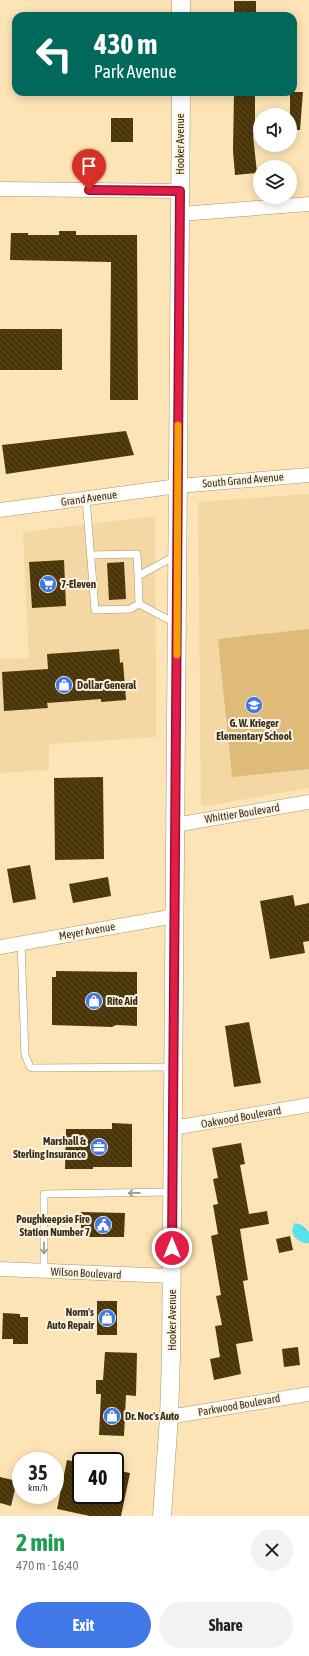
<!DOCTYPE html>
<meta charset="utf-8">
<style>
:root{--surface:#fff;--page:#f2f2f2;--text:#202124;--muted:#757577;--accent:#4078e8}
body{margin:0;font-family:"Asap Condensed",sans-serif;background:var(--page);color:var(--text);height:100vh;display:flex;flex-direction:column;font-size:15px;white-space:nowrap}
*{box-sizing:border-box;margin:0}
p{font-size:13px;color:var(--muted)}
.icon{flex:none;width:22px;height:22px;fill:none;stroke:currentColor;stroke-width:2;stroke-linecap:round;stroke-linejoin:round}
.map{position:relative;height:1516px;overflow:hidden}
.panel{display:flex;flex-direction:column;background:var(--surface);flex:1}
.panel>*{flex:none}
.top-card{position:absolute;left:12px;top:12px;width:285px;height:84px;border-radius:12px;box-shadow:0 2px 10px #0003;background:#00695c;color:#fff;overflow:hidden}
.buttons{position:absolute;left:253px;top:108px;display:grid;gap:8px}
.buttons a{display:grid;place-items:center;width:44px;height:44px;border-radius:50%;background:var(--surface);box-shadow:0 2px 10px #0003;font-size:20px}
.speed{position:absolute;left:12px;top:1452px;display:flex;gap:8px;font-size:20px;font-weight:700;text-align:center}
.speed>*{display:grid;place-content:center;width:52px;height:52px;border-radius:50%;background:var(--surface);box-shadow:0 2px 10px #0003;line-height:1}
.speed small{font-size:10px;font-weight:400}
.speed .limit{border:2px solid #111;border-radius:6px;background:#fff;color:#111}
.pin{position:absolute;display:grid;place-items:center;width:34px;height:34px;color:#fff;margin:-41px -17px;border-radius:50% 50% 50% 0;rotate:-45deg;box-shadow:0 0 4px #0007}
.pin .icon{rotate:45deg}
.me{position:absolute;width:44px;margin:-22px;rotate:0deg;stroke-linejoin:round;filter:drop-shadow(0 0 3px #0008)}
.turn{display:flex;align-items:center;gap:14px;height:84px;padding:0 16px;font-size:18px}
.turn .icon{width:52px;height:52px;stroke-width:2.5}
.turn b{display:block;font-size:28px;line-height:34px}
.round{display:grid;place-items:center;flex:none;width:42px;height:42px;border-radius:21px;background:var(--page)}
.head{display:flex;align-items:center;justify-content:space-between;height:68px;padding:0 16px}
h1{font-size:24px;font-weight:700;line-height:30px;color:#1e9e55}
.cta{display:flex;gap:8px;margin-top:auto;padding:8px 16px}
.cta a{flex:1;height:46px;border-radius:24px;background:var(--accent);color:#fff;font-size:16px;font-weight:700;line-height:46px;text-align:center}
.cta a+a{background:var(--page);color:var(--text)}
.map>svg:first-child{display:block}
.built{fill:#f4d7a2}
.garden{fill:#dfbb79}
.water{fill:url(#water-ripples)}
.building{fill:url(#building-back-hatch)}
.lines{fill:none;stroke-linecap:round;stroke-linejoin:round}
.service-casing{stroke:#ac9469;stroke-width:8}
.minor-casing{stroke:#ac9469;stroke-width:15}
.tertiary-casing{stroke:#ac9469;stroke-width:19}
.service{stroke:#fff;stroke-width:7}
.minor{stroke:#fff;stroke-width:14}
.tertiary{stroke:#fff;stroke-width:18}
.oneway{stroke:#9a968d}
.route-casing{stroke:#92132f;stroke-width:10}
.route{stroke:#e11d48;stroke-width:7}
.slow{stroke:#f59e0b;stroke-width:7}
.labels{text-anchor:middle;stroke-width:4;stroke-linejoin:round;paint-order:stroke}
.street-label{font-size:11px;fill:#362d1b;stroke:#fdf3e1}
.poi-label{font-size:11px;font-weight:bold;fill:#362d1b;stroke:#fdf3e1;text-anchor:start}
</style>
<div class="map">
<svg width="309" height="1516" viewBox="0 0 309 1516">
<defs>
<pattern id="water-ripples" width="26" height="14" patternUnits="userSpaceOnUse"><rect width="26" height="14" fill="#56e3ed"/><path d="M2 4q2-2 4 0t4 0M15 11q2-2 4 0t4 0" fill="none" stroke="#4cc3cb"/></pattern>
<pattern id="building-back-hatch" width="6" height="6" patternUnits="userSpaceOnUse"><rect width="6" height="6" fill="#4a3608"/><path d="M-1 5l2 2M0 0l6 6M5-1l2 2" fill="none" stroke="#5c4b23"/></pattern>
</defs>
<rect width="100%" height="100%" fill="#fde4b6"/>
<path class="built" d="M309,494v294l-108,19 -3,-305z
M155,516l1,221 -107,7v26l-49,3v-114l29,-1 -6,-126z"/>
<path class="garden" d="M309,629v140l-77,8 -14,-138z"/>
<path class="water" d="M295,1223l7,2 7,7v11c-11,1 -22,-10 -14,-20z"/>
<path class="building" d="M234,1h22v15h-22z
M234,92h21v43h-2l4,38 -22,2 -2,-24z
M290,92h13l-3,38h-10z
M111,118h22v24h-22z
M59,231h17v4h61l1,165h-28l1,-138 -101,-2 1,-27h17v2h31z
M0,329h62v41h-62z
M126,431l8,24 -128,19 -4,-29z
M64,560l2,46 -34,2 -3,-46z
M124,562l2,37 -17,1 -2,-37z
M119,649l1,14 3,-1 3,38 -25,2v-3l-54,4 1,5 -44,3 -2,-39 46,-3 -1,-15z
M103,777l1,82 -49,1 -1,-82z
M30,865l6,34 -23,4 -6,-34z
M108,877l3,19 -38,7 -4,-19z
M293,895l2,11 14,-3v38l-6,1 2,11 -35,6 -10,-58z
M56,971l81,1v54l-21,-1 -4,2 -60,-2v-48h4z
M249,1022l12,61 -27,4 -9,-61z
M112,1123l20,1v43h-39v2h-28l1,-40h46z
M241,1143l4,21 -5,1 9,49 18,-3 2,13 -29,5 8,51 -5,1 10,60 -17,3 5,30 -27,6 -4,-21 10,-2 -5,-31 7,-1 -6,-29 5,-1 -10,-59 7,-2 -5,-29 5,-1 -5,-25 5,-1 -6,-30z
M81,1212l44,1 -1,24h-43z
M290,1236l3,14 -14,3 -3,-14z
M97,1301h20v34h-20z
M3,1313l17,1v3h8v27h-15v-5h-11z
M298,1347l2,18 -16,2 -2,-18z
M105,1352l32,1 -1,43 -10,-1 -2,41 -25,-1 2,-41h-5v-14h7z
M67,1460l14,3v32h34v-25l15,3 -9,43h-31l-33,-7z
M0,1477l17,4 -6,25 -11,-3z"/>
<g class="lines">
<defs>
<path id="service" d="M86,498l9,112 35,-1 9,-5
M90,555l47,-1 1,22
M175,623l-36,-19 -1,-28 39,-21
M21,943l4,112 5,12 3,1 140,-1
M44,1271v-77l128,-2"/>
<path id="minor" d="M0,189l180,2
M180,214l129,-10
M0,510l178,-24 131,-11
M175,825l134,-23
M0,947l175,-31
M173,1128l136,-23
M0,1269l172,7
M169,1417l140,-23"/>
<path id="tertiary" d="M181,16v-16
M162,1516l7,-99 2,-60 10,-1265"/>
</defs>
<use href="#service" class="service-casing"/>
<use href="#minor" class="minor-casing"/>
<use href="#tertiary" class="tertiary-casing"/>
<use href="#service" class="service"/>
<use href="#minor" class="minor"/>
<use href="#tertiary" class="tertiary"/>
</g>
<defs><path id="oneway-shaft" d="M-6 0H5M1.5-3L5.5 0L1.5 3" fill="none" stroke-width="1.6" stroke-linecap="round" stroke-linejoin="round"/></defs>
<g class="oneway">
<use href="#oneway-shaft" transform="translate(134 1193) rotate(179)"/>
<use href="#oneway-shaft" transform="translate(44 1248) rotate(90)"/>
</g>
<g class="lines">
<defs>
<path id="route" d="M89,190l91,1 -8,1057"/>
</defs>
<use href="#route" class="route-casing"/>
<use href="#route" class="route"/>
<path class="slow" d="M177,655l1,-230"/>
</g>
<defs>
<symbol id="supermarket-disc" viewBox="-11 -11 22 22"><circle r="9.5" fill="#4078e8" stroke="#fdf3e1"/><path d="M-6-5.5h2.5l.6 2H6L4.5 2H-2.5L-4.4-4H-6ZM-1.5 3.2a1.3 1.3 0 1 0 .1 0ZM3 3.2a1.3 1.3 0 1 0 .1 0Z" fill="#fff"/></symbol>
<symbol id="shop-disc" viewBox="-11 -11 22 22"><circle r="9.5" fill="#4078e8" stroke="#fdf3e1"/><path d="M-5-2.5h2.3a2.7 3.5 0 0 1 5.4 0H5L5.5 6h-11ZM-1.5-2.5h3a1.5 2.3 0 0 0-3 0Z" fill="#fff"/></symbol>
<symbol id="school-disc" viewBox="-11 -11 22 22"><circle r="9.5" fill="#4078e8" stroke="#fdf3e1"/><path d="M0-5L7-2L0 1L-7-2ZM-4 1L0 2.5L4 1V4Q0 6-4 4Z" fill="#fff"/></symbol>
<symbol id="office-disc" viewBox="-11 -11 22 22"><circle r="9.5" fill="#4078e8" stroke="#fdf3e1"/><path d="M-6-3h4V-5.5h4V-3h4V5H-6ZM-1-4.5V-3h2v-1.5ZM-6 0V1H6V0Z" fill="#fff"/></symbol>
<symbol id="civic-disc" viewBox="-11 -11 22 22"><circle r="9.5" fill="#4078e8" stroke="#fdf3e1"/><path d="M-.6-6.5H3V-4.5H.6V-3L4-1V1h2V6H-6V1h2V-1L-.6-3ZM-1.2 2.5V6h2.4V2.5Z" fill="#fff"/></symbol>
</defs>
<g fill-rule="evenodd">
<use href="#supermarket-disc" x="38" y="574" width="20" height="20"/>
<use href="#shop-disc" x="54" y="675" width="20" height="20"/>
<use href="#school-disc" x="244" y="695" width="20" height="20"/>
<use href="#shop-disc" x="84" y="991" width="20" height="20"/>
<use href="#office-disc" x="89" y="1137" width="20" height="20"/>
<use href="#civic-disc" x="93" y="1215" width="20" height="20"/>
<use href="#shop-disc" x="97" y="1308" width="20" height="20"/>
<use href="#shop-disc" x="102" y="1406" width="20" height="20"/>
</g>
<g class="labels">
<g class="street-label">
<text transform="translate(180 144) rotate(-90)" y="4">Hooker Avenue</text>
<text transform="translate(243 480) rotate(-5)" y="4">South Grand Avenue</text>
<text transform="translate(89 498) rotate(-8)" y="4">Grand Avenue</text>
<text transform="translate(242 813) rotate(-9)" y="4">Whittier Boulevard</text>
<text transform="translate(87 931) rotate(-10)" y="4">Meyer Avenue</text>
<text transform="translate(241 1117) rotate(-10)" y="4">Oakwood Boulevard</text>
<text transform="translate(86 1273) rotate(3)" y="4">Wilson Boulevard</text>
<text transform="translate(172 1320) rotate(-90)" y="4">Hooker Avenue</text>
<text transform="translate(239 1405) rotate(-10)" y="4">Parkwood Boulevard</text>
</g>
<g class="poi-label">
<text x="61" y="588">7-Eleven</text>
<text x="77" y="689">Dollar General</text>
<text x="254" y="727" text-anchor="middle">G. W. Krieger<tspan x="254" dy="13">Elementary School</tspan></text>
<text x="107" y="1005">Rite Aid</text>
<text x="86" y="1145" text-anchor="end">Marshall &amp;<tspan x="86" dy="13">Sterling Insurance</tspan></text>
<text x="90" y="1223" text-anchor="end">Poughkeepsie Fire<tspan x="90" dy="13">Station Number 7</tspan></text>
<text x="94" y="1316" text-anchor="end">Norm's<tspan x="94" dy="13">Auto Repair</tspan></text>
<text x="125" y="1420">Dr. Noc's Auto</text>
</g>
</g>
</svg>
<div class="buttons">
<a><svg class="icon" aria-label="sound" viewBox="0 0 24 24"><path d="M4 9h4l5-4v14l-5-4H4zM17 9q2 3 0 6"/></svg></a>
<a><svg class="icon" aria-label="layers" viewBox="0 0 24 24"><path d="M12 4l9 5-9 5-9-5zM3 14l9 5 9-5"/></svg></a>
</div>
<div class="speed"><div>35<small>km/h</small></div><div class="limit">40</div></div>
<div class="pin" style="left:89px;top:190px;background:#d93025"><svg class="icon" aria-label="arrive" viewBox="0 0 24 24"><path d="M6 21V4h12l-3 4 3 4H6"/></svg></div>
<svg class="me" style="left:172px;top:1248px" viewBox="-20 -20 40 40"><circle r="17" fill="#e11d48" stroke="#fff" stroke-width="3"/><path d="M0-11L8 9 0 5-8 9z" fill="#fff"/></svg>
<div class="top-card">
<div class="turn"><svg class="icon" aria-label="left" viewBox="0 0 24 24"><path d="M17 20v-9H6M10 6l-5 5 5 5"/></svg><div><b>430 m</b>Park Avenue</div></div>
</div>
</div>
<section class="panel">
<div class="head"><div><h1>2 min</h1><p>470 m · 16:40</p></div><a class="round"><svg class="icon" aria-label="close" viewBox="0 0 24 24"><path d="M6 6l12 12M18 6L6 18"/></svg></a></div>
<div class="cta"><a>Exit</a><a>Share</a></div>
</section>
